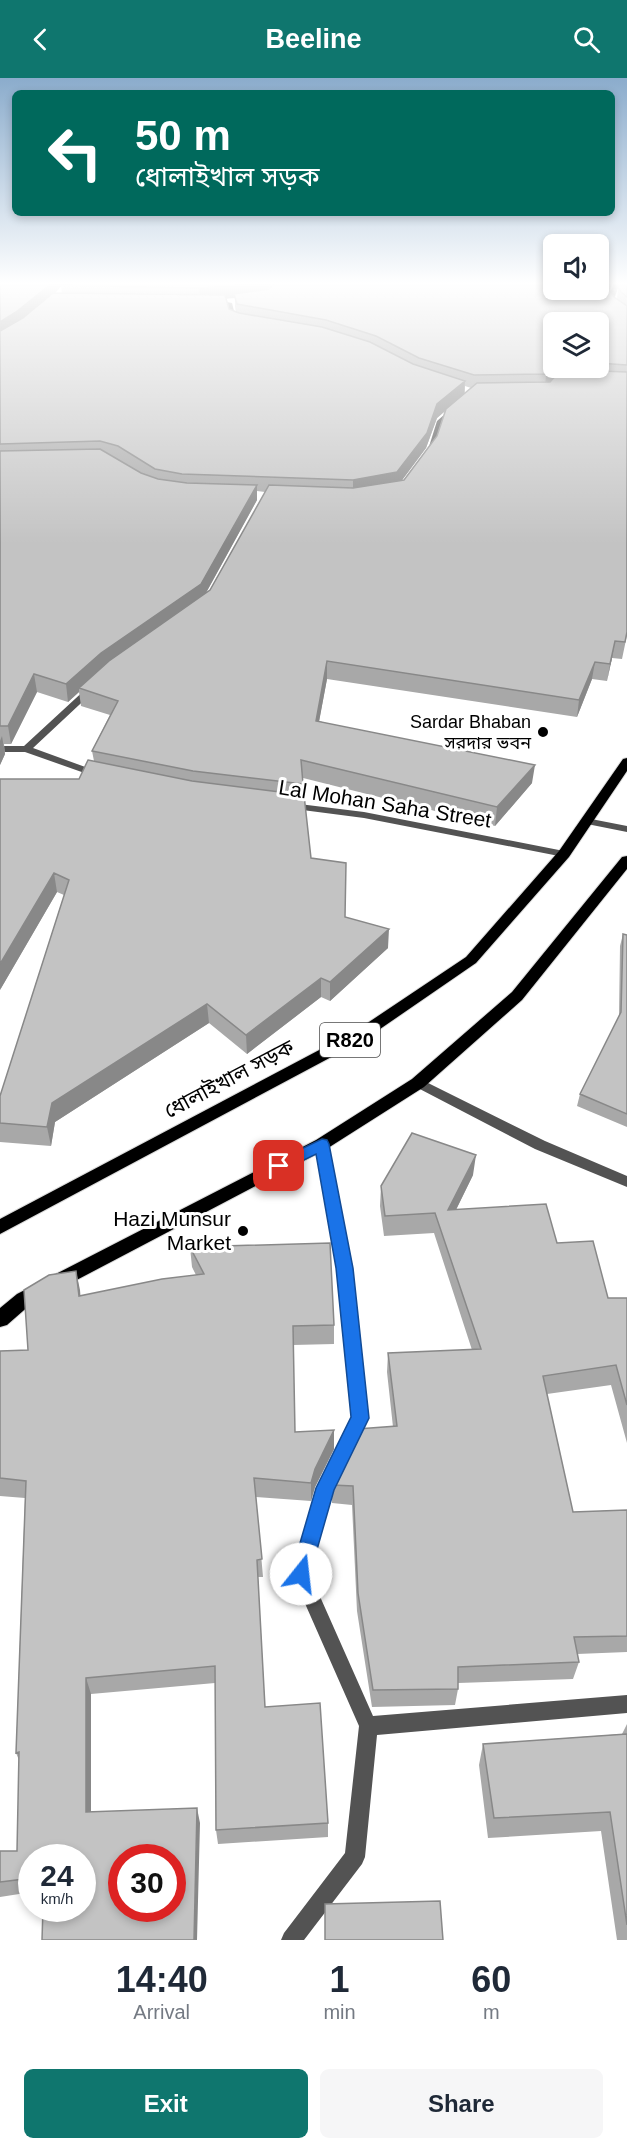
<!DOCTYPE html>
<meta charset="utf-8">
<style>
:root{--surface:#fff;--page:#f6f6f7;--text:#1f2937;--muted:#747a83;--accent:#0f766e}
body{margin:0;font-family:Helvetica,"Noto Sans Bengali",sans-serif;background:var(--page);color:var(--text);height:100vh;display:flex;flex-direction:column;font-size:22px;white-space:nowrap}
*{box-sizing:border-box;margin:0}
p{font-size:20px;color:var(--muted)}
.icon{flex:none;width:33px;height:33px;fill:none;stroke:currentColor;stroke-width:2;stroke-linecap:round;stroke-linejoin:round}
.map{position:relative;height:1862px;overflow:hidden}
.details{display:flex;flex-direction:column;background:var(--surface);flex:1}
.details>*{flex:none}
.banner{position:absolute;left:12px;top:12px;width:603px;height:126px;border-radius:9px;box-shadow:0 3px 9px #0003;background:#00695c;color:#fff;overflow:hidden}
.buttons{position:absolute;left:543px;top:156px;display:grid;gap:12px}
.buttons a{display:grid;place-items:center;width:66px;height:66px;border-radius:9px;background:var(--surface);box-shadow:0 3px 9px #0003;font-size:30px}
.speed{position:absolute;left:18px;top:1766px;display:flex;gap:12px;font-size:30px;font-weight:700;text-align:center}
.speed>*{display:grid;place-content:center;width:78px;height:78px;border-radius:50%;background:var(--surface);box-shadow:0 3px 9px #0003;line-height:1}
.speed small{font-size:15px;font-weight:400}
.speed .limit{border:9px solid #d22;background:#fff;color:#111}
.pin{position:absolute;display:grid;place-items:center;width:51px;height:51px;color:#fff;margin:-26px;border-radius:12px;box-shadow:0 3px 9px #0006}
.me{position:absolute;width:66px;margin:-33px;rotate:16deg;stroke-linejoin:round;filter:drop-shadow(0 0 4px #0008)}
.turn{display:flex;align-items:center;gap:21px;height:126px;padding:0 24px;font-size:27px}
.turn .icon{width:78px;height:78px;stroke-width:2.5}
.turn b{display:block;font-size:42px;line-height:51px}
.eta{display:flex;justify-content:space-evenly;align-items:center;height:102px;text-align:center}
.eta b{font-size:36px;font-weight:700;line-height:42px}
.action{display:flex;gap:12px;margin-top:auto;padding:12px 24px}
.action a{flex:1;height:69px;border-radius:9px;background:var(--accent);color:#fff;font-size:24px;font-weight:700;line-height:69px;text-align:center}
.action a+a{background:var(--page);color:var(--text)}
header{display:flex;justify-content:space-between;align-items:center;height:78px;padding:0 24px;background:var(--accent);color:#fff;font-size:27px;font-weight:700}
.map>svg:first-child{display:block}
.lines{fill:none;stroke-linecap:round;stroke-linejoin:round}
.primary-casing{stroke:#dbdbdb;stroke-width:2}
.minor{fill:#535353;fill-rule:evenodd}
.primary{fill:#000;fill-rule:evenodd}
.wall{fill:#a8a8a8;fill-rule:evenodd}
.shaded-wall{fill:#888}
.building{fill:#c3c3c3;stroke:#888;stroke-width:1.5;fill-rule:evenodd}
.route{fill:#1a73e8;stroke:#114b97;stroke-width:1.5}
.poi-dot{fill:#000;stroke:#fff;stroke-width:2}
.labels{text-anchor:middle;stroke-width:6;stroke-linejoin:round;paint-order:stroke}
.far-poi-label{font-size:18px;fill:#000;stroke:#fff;text-anchor:end}
.shield{fill:#fff;stroke:#4c4c4c;stroke-width:1.5}
.shield-label{font-size:20px;font-weight:bold;fill:#000}
.street-label{font-size:21px;fill:#000;stroke:#fff}
.poi-label{font-size:21px;fill:#000;stroke:#fff;text-anchor:end}
</style>
<header><svg class="icon" aria-label="back" viewBox="0 0 24 24"><path d="M15 5l-7 7 7 7"/></svg>Beeline<svg class="icon" aria-label="search" viewBox="0 0 24 24"><circle cx="10" cy="10" r="6"/><path d="M15 15l6 6"/></svg></header>
<div class="map">
<svg width="627" height="1862" viewBox="0 0 627 1862">
<rect width="100%" height="100%" fill="#fff"/>
<g class="lines">
<defs>
<path id="primary" d="M627,680v13l-58,86 -93,106 -109,75 -367,196v-15l357,-189 109,-73 93,-106 64,-92z
M627,778v13l-105,131 -98,87 -96,61 -297,156 -24,21 -7,2v-19l17,-14 299,-154 96,-61 100,-87 110,-135z"/>
</defs>
<use href="#primary" class="primary-casing"/>
<path class="minor" d="M614,205h6l-6,16 3,7 10,7v4l-14,-9 -5,-9z
M227,224l5,1 4,16 5,2v2l-10,-3z
M452,330l5,1 -14,13 -11,30 -5,1 10,-32z
M91,608l4,3 -1,2 -61,57 66,24v4h-6l-68,-24h-25v-6h24l64,-59z
M291,725l73,9 200,39 5,3 -5,3 -200,-39 -77,-10v-4z
M586,740l41,8v6l-45,-9v-4z
M418,1000l127,63 82,35v11l-92,-38 -121,-63 -2,-3 2,-3z
M322,1061l5,1 2,4 23,124 16,150 -35,71 -23,85 63,142 254,-21v18l-250,22 -12,122 -3,7 -58,76h-23l3,-7 61,-80 14,-127 -67,-152 25,-86 35,-70 -14,-150 -23,-124 2,-4z"/>
<use href="#primary" class="primary"/>
</g>
<path class="wall" d="M0,205h272l-4,6 344,-6 -3,8 5,6 3,2 1,-12 9,-4v352l-5,24 -10,-1 -5,23 -15,-2 -15,38 -250,-38 -8,42 213,62 -37,43 -192,-48v17l8,63 34,59 43,31 -58,53 -9,-4 -74,57 -38,-31 -154,99 -4,24 -51,-4v-46l64,-201 -7,-3 -57,98 79,-211 15,-18 -2,-10 18,-36 -29,-9 -2,-14 -11,10 -31,-10 -26,52h-7l1,10 -5,11zM61,208l1,7h-7zM226,220h9v9l1,5 -7,-3zM598,244v46h-44zM465,308l6,2 -6,6zM445,333l-8,25 -33,44h-2l24,-32 11,-30zM257,413l8,1 -55,98 -4,3 51,-93z
M623,856l4,1v192l-50,-21 3,-12 39,-77 1,-71z
M473,1097l-17,35 101,33 51,55h19v145l-16,-58 -64,9 26,118 54,-2v142l-50,2 2,8 -6,17 -115,4v6l-3,16 -83,2 -15,-96 -5,-106 -20,-2v-18l61,-58 -6,-55 1,-19 84,-3 -38,-117 -50,3 -4,-30 1,-20z
M190,1169l144,78v19l-41,1 2,87 39,-2v19l-19,38 -4,14 -55,-4 7,80h-5l7,130 63,116v14l-110,7 -2,-14 -1,-147 -124,11v118l109,11 -118,85 -50,-51v35l-32,5v-46h17l2,-91 -3,-7 9,-255 -25,-2v-145l28,-1 52,-60v6l116,-21 -4,-8z
M627,1646v216h-10l-16,-109 -113,7 -9,-73 4,-21 139,-10z"/>
<path class="shaded-wall" d="M52,205h11l-2,2v1l-9,11 -52,39v-14z
M262,205h10l-8,12 -30,-1 1,4 -35,3 -1,-13z
M609,205h3l-6,17 2,-12z
M554,288v2h17l-1,7 -25,13 1,-14z
M465,303l-1,14 -27,23 -11,30 -29,39 -44,8v-15l84,-76z
M257,407v15l-55,100 -123,88v4l-11,10 -2,-18z
M615,563l-3,17 -5,23 3,-17z
M327,583v18l-11,59v-17z
M595,584l-3,17 -15,38 2,-17z
M34,596l3,18 -26,52 -3,-18z
M2,658l3,18 -5,11v-24z
M535,687l-3,18 -37,43 2,-19z
M54,795l3,19 -57,98v-26z
M389,851l-1,19 -58,53v-19z
M321,900v19l-74,57 -1,-19z
M207,926l2,19 -154,99 -4,24 -4,-19 5,-24z
M476,1077l-3,20 -27,55 2,-20z
M76,1193l4,19 2,25 -3,-19z
M334,1352v19l-19,38 -4,14v-18l4,-14z
M86,1600l5,16v133l-5,-15z
M197,1730l3,15 -3,117h-3z"/>
<path class="building" d="M0,205h52l-36,29 -16,10z
M62,205h200l-63,5 -138,-3z
M274,205h280v7h44v-7h11l-1,5 6,9 13,9v59l-29,-2v-41h-44v44l-8,8 -72,1 -55,-17 -43,-22 -50,-16 -89,-16 -3,-10 35,-5z
M619,205h8v14l-6,-5 -3,-5z
M53,215l172,2 4,14 10,4 83,14 48,15 43,22 52,17 -28,23 -10,29 -30,39 -44,8 -171,-6 -27,-5 -37,-23 -18,-5 -100,3v-113l23,-13z
M572,292l55,2v260l-2,10 -10,-1 -5,23 -15,-2 -16,38 -252,-39 -11,60 219,44 -38,42 -196,-47 2,24 -110,-13 -101,-20 26,-50 -39,-13 30,-27 101,-71 59,-105 84,3 51,-8 33,-44 9,-27 31,-26 73,-1 9,-10z
M100,371l41,24 17,6 29,4 70,2 -56,99 -100,69 -35,31 -32,-10 -26,52h-8v-275z
M88,682l104,21 112,14 7,63 35,5 -1,54 44,12 -59,53 -9,-4 -75,57 -39,-31 -155,99 -5,24 -47,-4v-27l69,-216 -15,-7 -54,91v-185h79z
M623,856l4,1v179l-47,-20 41,-82z
M412,1055l64,22 -28,55 98,-6 11,39 36,-2 15,57h19v107l-11,-40 -73,11 30,136 54,-2v126l-53,1 5,25 -121,5v22l-85,1 -15,-97 -5,-107 -21,-1 4,-14 21,-42 40,-3 -9,-73 93,-4 -46,-136 -50,3 -4,-30z
M330,1165l4,82 -41,1 2,106 39,-2 -19,39 -4,14 -57,-5 8,81 -5,1 8,147 55,-4 8,120 -112,7 -1,-164 -129,12v134l111,-4 -3,132h-152l1,-32h39v-51h-50v21l-32,4v-31h17l2,-99 -3,1 10,-272 -26,-3v-127l28,-1 -4,-60 25,-15 27,-4 3,25 83,-17 42,-5 -14,-27zM122,1779h50v51h-50z
M627,1656v191l-17,-113 -116,6 -11,-74z
M440,1823l3,39h-118v-36z"/>
<linearGradient id="sky" x2="0" y2="1"><stop stop-color="#8baccc"/><stop offset="0.44" stop-color="#fff"/><stop offset="1" stop-color="#fff" stop-opacity="0"/></linearGradient>
<rect width="627" height="466" fill="url(#sky)"/>
<path class="route" d="M322,1061l5,1 2,4 24,124 16,150 -35,72 -24,84 -2,6 -7,3 -7,-3 -3,-6 25,-86 35,-71 -15,-149 -20,-114 -37,18 -5,-1 -3,-5 3,-4z"/>
<g class="poi-dot">
<circle cx="543" cy="654" r="6"/>
<circle cx="243" cy="1153" r="6"/>
</g>
<g class="labels">
<g class="far-poi-label">
<text x="531" y="650">Sardar Bhaban<tspan x="531" dy="21">সরদার ভবন</tspan></text>
</g>
<rect class="shield" x="320" y="945" width="60" height="34" rx="4.5"/>
<g class="shield-label">
<text x="350" y="969">R820</text>
</g>
<g class="street-label">
<text transform="translate(385 726) rotate(9)" y="7">Lal Mohan Saha Street</text>
<text transform="translate(229 1001) rotate(-28)" y="7">ধোলাইখাল সড়ক</text>
</g>
<g class="poi-label">
<text x="231" y="1148">Hazi Munsur<tspan x="231" dy="24">Market</tspan></text>
</g>
</g>
</svg>
<div class="buttons">
<a><svg class="icon" aria-label="sound" viewBox="0 0 24 24"><path d="M4 9h4l5-4v14l-5-4H4zM17 9q2 3 0 6"/></svg></a>
<a><svg class="icon" aria-label="layers" viewBox="0 0 24 24"><path d="M12 4l9 5-9 5-9-5zM3 14l9 5 9-5"/></svg></a>
</div>
<div class="speed"><div>24<small>km/h</small></div><div class="limit">30</div></div>
<div class="pin" style="left:279px;top:1088px;background:#d93025"><svg class="icon" aria-label="arrive" viewBox="0 0 24 24"><path d="M6 21V4h12l-3 4 3 4H6"/></svg></div>
<svg class="me" style="left:301px;top:1496px" viewBox="-20 -20 40 40"><circle r="19" fill="#fff"/><path d="M0-13L10 11 0 6-10 11z" fill="#1a73e8"/></svg>
<div class="banner">
<div class="turn"><svg class="icon" aria-label="left" viewBox="0 0 24 24"><path d="M17 20v-9H6M10 6l-5 5 5 5"/></svg><div><b>50 m</b>ধোলাইখাল সড়ক</div></div>
</div>
</div>
<section class="details">
<div class="eta">
<div><b>14:40</b><p>Arrival</p></div>
<div><b>1</b><p>min</p></div>
<div><b>60</b><p>m</p></div>
</div>
<div class="action"><a>Exit</a><a>Share</a></div>
</section>
